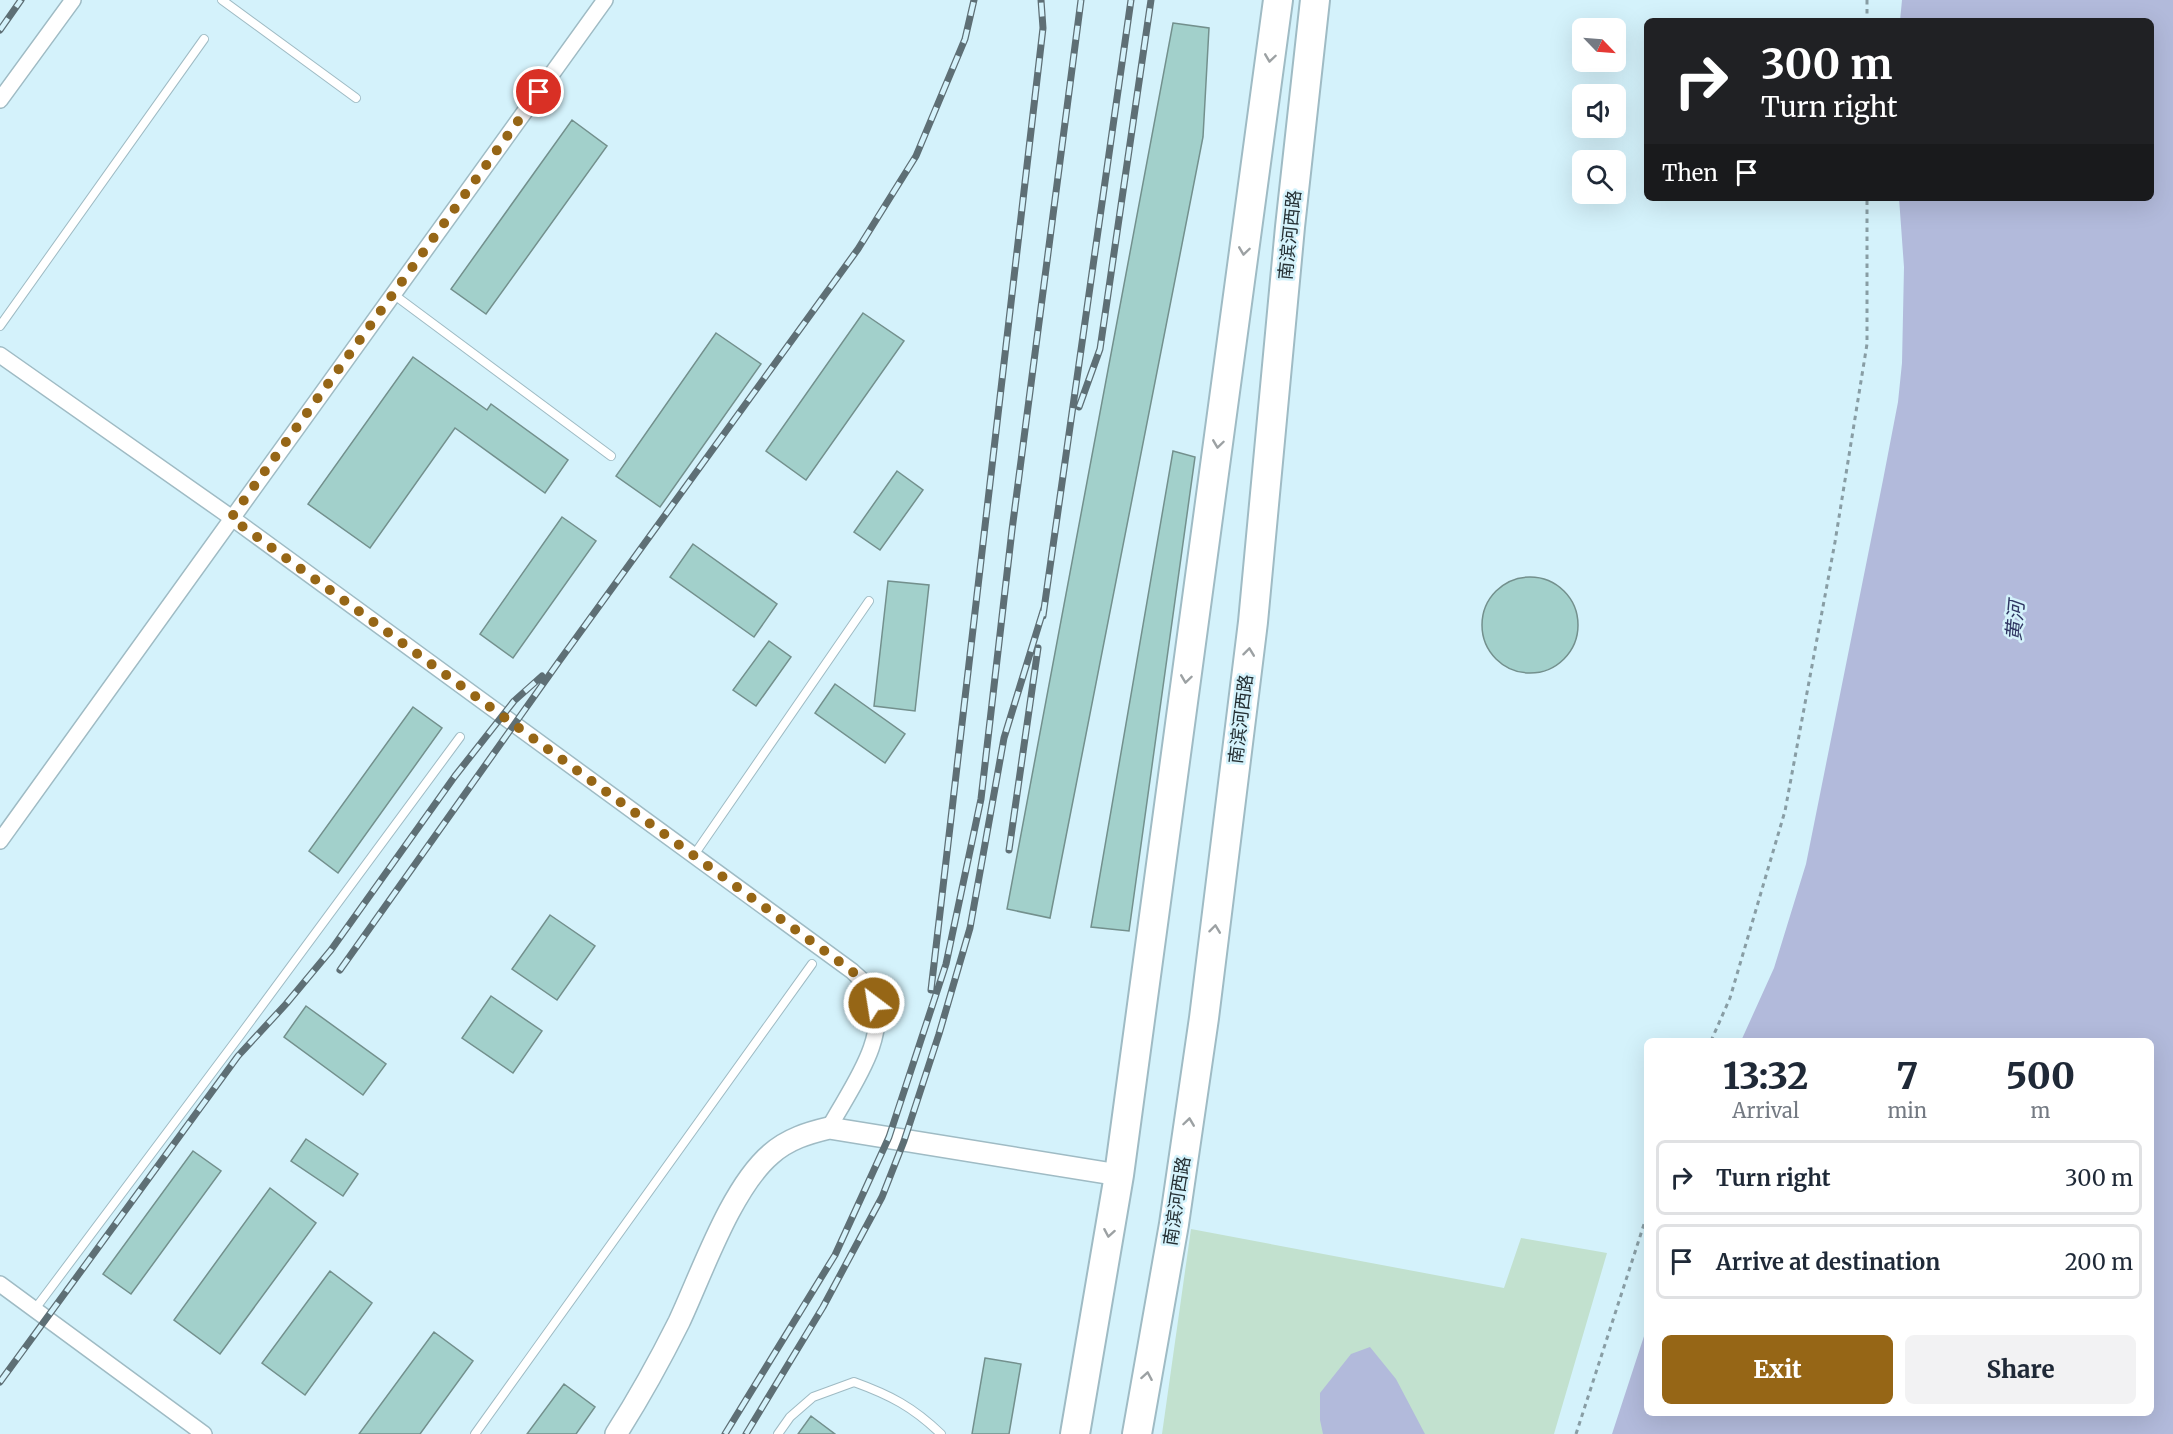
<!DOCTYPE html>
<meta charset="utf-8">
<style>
:root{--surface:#fff;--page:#f2f2f3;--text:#1f2937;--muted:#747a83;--line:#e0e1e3;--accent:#966616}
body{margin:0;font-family:Merriweather,"Noto Sans SC",serif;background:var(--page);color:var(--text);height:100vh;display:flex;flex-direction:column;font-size:22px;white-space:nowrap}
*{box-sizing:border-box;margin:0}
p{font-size:20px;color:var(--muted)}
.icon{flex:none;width:33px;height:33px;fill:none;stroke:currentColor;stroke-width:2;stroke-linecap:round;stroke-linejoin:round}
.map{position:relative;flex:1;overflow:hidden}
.side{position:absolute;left:1644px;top:1038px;width:510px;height:378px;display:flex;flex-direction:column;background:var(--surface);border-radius:9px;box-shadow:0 6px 24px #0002}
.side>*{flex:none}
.top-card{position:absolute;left:1644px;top:18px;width:510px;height:183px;border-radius:9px;box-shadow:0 6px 24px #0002;background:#202124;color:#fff;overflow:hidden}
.needle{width:39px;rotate:115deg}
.controls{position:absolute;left:1572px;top:18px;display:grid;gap:12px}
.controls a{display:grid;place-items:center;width:54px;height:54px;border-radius:9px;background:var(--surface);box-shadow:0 6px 24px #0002;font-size:30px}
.pin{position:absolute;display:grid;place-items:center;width:51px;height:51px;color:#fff;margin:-26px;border:3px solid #fff;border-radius:50%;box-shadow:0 2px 6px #0007}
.me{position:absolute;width:66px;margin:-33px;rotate:329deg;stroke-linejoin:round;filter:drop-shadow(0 0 4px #0008)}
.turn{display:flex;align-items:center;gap:21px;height:126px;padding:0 18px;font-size:27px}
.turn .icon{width:78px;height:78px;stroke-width:2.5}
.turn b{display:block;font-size:42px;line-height:51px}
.then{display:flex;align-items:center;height:57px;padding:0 18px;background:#0003;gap:12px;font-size:22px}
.eta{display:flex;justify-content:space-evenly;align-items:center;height:102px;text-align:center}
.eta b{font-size:36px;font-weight:800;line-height:42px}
.primary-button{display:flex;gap:12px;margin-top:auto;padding:12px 18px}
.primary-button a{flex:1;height:69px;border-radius:9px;background:var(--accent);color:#fff;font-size:24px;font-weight:800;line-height:69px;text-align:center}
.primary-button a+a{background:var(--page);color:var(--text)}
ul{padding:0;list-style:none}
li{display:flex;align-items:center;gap:18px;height:75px;margin:0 12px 9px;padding:0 6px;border:3px solid var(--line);border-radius:9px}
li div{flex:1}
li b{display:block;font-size:22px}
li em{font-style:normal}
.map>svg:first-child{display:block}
.green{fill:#c2e1cf}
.water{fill:#b2badb}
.building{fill:#a2d0cb;stroke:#73908d;stroke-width:1.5}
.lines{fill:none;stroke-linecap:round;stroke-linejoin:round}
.lane-casing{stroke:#9fbbc4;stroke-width:10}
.street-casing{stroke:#9fbbc4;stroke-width:18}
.secondary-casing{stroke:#9fbbc4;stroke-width:24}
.highway-casing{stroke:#9fbbc4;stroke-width:32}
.path{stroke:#889da4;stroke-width:3;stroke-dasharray:4.5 4.5;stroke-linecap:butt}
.lane{stroke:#fff;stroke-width:8}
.street{stroke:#fff;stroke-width:15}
.secondary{stroke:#fff;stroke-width:21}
.highway{stroke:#fff;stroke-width:28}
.rail-casing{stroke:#5e6f75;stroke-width:7}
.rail{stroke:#d4f2fb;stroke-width:4.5;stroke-dasharray:14;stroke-linecap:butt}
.oneway{stroke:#9ca1a3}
.route{stroke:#966616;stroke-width:10;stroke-dasharray:0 18}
.labels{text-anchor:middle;stroke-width:5;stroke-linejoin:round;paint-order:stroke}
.street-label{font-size:18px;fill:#242f33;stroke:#d4f2fb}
.water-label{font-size:20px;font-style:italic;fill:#303763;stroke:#d4f2fb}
</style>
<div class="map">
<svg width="2173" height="1434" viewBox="0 0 2173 1434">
<rect width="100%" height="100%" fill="#d4f2fb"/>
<path class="green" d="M1191,1229l313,59 17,-50 86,15 -53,181h-392z"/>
<path class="water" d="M1902,0h271v1434h-561l35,-107v86h504v-372h-410l33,-73 32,-104 77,-384 15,-78 4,-39 2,-96 -5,-69h252v-177h-251z
M1370,1347l26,32 29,55h-102l-3,-14v-27l31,-39z"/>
<path class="building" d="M1173,23l36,5 -6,109 -153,781 -43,-9z
M572,120l35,26 -121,168 -35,-25z
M863,313l41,28 -98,139 -40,-29z
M716,333l45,31 -101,143 -44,-31z
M413,357l74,53 4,-6 77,56 -23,33 -90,-65 -85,120 -62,-44z
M1173,451l22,6 -66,474 -38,-4z
M897,471l26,19 -43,60 -26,-18z
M562,517l34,24 -83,117 -33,-24z
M693,544l84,60 -23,33 -84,-60z
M1482 625a48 48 0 1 1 96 0a48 48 0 1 1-96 0Z
M888,581l41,4 -14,126 -41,-5z
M769,641l22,16 -35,49 -23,-16z
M835,684l70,50 -20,29 -70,-50z
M413,707l29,21 -104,145 -29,-22z
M550,915l45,31 -38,54 -45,-31z
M491,996l51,35 -29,42 -51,-35z
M306,1006l80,58 -23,31 -79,-58z
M306,1139l52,35 -15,22 -52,-35z
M193,1151l28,20 -90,123 -28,-20z
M270,1188l46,35 -96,131 -46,-34z
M330,1271l42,32 -67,92 -43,-32z
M434,1332l39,29 -53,73h-61z
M985,1358l36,6 -12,70h-37z
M564,1384l31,23 -19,27h-49z
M811,1416l24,18h-37z"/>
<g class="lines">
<defs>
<path id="lane" d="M222,0l134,98
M393,294l218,162
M0,326l204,-287
M694,855l175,-254
M35,1309l206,-275 219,-297
M475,1434l337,-470
M778,1434l12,-17 23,-20 41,-15c36,13 59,25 87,52"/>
<path id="street" d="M0,100l73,-100
M0,355l232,163 620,453c6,6 16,13 19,20 22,44 -22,99 -42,137
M0,841l605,-841
M0,1284l204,150"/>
<path id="secondary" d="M616,1434c23,-36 44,-74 63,-112 23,-49 52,-134 92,-168 17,-15 37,-21 58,-26l290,47"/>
<path id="highway" d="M1075,1434l44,-259 159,-1175
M1137,1434l37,-210 30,-206 49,-396 37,-395 25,-227"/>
</defs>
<use href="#lane" class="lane-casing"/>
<use href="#street" class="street-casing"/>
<use href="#secondary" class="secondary-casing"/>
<use href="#highway" class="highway-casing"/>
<path class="path" d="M1867,0v21
M1711,1041l19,-43 55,-187 50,-269 32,-198v-146
M1576,1434l71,-219"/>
<use href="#lane" class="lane"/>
<use href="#street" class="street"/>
<use href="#secondary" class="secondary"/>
<use href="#highway" class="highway"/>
<defs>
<path id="rail" d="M0,30l21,-30
M1079,407l21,-58 51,-349
M1043,616l88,-616
M1009,850l29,-202
M340,970l220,-310 298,-411 58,-93 49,-117 9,-39
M931,990l112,-962 -2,-28
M0,1382l238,-326 48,-52 45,-54 124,-174 59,-75 28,-25
M725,1434l110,-179 54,-118 57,-173 35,-165 31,-269 69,-530
M746,1434l77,-127 59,-110 22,-56 35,-107 31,-106 34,-190 40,-130"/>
</defs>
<use href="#rail" class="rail-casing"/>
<use href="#rail" class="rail"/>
</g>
<defs><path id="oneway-chevron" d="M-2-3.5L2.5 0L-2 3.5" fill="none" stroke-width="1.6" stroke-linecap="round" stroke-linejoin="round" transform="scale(1.5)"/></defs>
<g class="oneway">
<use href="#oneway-chevron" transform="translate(1270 58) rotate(98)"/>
<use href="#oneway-chevron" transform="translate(1244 251) rotate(98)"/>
<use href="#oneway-chevron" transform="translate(1218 444) rotate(98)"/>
<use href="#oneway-chevron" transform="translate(1249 652) rotate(-83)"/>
<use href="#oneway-chevron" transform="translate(1186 679) rotate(98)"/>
<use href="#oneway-chevron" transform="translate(1215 929) rotate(-83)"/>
<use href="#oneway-chevron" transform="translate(1189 1122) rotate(-82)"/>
<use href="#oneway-chevron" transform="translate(1109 1233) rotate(100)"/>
<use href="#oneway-chevron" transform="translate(1147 1376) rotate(-80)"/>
</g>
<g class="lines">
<path class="route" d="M539,92l-308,426 621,453 19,20 3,12"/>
</g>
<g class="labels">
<g class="street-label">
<text transform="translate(1290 235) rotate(-84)" y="6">南滨河西路</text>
<text transform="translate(1241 719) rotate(-83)" y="6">南滨河西路</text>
<text transform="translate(1177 1201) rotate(-81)" y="6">南滨河西路</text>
</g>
<g class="water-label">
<text transform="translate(2015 621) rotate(-85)" y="7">黄河</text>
</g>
</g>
</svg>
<div class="controls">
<a><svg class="needle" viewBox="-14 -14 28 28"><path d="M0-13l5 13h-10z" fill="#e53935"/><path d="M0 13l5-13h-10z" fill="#747a83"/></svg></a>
<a><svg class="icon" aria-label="sound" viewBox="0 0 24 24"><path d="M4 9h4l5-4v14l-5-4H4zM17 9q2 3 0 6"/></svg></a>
<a><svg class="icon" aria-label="search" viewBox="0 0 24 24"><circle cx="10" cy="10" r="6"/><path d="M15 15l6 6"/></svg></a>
</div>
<div class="pin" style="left:539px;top:92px;background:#d93025"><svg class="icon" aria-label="arrive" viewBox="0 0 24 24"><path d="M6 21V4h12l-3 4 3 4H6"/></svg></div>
<svg class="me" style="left:874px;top:1003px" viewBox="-20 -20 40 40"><circle r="17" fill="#966616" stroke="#fff" stroke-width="3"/><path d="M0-11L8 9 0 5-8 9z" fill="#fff"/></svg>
<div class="top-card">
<div class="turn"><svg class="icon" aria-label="right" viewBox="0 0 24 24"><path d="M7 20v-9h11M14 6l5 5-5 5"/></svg><div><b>300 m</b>Turn right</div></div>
<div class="then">Then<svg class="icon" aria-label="arrive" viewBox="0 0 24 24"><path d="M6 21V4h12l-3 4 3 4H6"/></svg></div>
</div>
<section class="side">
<div class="eta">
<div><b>13:32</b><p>Arrival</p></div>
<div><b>7</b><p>min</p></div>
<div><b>500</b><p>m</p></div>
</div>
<ul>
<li><svg class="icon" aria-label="right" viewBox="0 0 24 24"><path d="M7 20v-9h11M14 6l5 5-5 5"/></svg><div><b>Turn right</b></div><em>300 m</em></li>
<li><svg class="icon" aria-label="arrive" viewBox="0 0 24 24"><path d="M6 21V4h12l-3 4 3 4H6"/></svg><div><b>Arrive at destination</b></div><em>200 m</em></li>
</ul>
<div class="primary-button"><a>Exit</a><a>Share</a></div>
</section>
</div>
